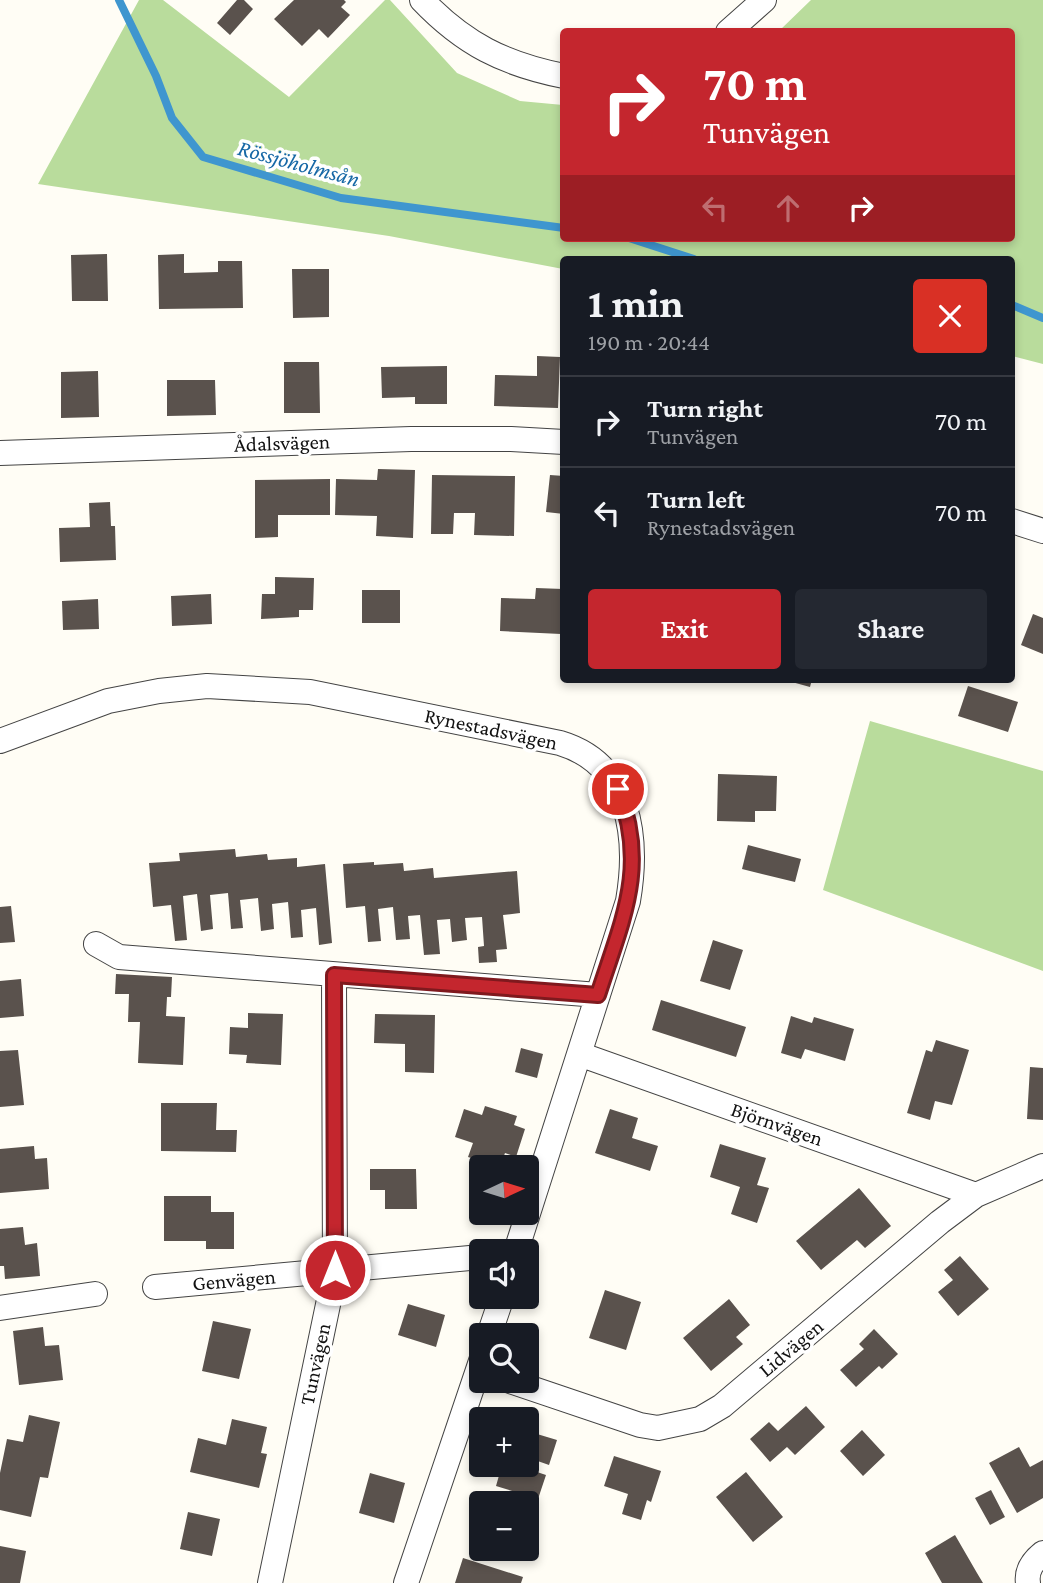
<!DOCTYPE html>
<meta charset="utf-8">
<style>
:root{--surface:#171b24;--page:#242831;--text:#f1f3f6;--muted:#9ea1a6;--line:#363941;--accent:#c4262e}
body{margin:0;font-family:"Crimson Pro",serif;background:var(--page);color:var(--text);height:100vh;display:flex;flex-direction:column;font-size:26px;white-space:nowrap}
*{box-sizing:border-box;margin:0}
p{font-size:23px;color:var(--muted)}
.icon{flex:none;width:38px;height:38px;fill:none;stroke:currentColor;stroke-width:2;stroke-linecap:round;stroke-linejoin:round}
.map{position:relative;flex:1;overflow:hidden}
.details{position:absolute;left:560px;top:256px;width:455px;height:427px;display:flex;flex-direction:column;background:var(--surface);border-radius:7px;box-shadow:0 4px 10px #0003}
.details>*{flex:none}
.top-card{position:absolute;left:560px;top:28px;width:455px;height:214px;border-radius:7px;box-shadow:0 4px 10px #0003;background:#c4262e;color:#fff;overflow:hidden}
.needle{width:46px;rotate:86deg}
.tools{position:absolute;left:469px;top:1155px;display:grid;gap:14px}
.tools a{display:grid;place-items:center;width:70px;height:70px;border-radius:7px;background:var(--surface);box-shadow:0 4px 10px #0003;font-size:35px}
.pin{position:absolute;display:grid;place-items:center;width:60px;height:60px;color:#fff;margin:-30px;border:4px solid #fff;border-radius:50%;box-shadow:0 2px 7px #0007}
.me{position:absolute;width:77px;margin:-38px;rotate:0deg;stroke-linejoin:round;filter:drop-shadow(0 0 5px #0008)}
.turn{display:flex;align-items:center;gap:24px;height:147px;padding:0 28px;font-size:32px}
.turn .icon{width:91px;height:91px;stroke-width:2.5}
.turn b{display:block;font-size:49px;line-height:60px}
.lanes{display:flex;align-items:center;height:66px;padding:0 28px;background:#0003;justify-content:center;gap:35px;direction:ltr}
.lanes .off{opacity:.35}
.round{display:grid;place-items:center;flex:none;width:74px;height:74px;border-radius:7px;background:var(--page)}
.headline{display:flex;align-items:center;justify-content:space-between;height:119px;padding:0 28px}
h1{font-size:42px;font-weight:700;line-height:52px}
.primary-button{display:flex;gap:14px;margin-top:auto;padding:14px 28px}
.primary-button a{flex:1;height:80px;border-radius:7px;background:var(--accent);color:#fff;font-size:28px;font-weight:700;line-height:80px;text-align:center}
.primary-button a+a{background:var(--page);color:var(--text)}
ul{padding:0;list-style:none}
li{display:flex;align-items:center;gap:21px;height:91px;padding:0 28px;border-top:2px solid var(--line)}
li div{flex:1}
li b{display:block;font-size:26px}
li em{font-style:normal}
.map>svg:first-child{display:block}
.forest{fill:#b9dc9c}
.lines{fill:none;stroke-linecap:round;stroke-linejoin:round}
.stream{stroke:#3f96cf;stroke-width:8}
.building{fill:#5a524d}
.street-casing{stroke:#444;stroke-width:26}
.street{stroke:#fff;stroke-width:24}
.route-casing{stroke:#7f191e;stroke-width:18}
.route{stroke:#c4262e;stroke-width:12}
.labels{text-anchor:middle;stroke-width:7;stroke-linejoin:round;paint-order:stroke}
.street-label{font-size:21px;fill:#111;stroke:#fff}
.water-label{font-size:23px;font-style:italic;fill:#1768a6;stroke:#fff}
</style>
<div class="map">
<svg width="1043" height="1583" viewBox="0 0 1043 1583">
<rect width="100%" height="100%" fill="#fffdf5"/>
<path class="forest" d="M139,0h24l126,97 96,-97h5l67,73 63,28 43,4 1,133h448v-206l-233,-1 32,-31h232v364l-31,-8v-97h-448l-1,10 -174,-33 -351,-52z
M870,721l173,50v200l-220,-81z"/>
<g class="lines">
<path class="stream" d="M119,0l37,76 16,42 31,39 138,41 223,30
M629,238l65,21
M1012,305l31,13"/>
</g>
<path class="building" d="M237,0h7l9,9 -23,26 -13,-12z
M294,0h50l2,2 -5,5 9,8 -22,23 -9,-9 -17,17 -28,-27z
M107,254l1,47h-36l-1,-46z
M184,254v19l34,-1v-11h24l1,47 -84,1 -1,-54z
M292,269h37v48l-36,1z
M537,356l23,1 -2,51 -64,-2 1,-31 42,1z
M284,362h35l1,51h-36z
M447,366v38h-32v-7l-33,1 -1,-31z
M98,371l1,46 -38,1v-46z
M167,380h48l1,35 -49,1z
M378,469l37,1 -2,68 -37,-2 1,-20 -42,-1 1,-36 41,1z
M432,475l83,1 -1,60 -40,-1 1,-22h-21l-1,21h-22z
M550,475l14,1v38l-18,-2z
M330,479v36h-52v22l-23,1v-58z
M110,502l1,24h4l1,34 -56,2 -1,-34 31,-1 -1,-24z
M275,577l39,1 -1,32h-14v7l-38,2 1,-25h13z
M536,588l27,1 -2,45 -61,-3 1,-33 34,1z
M362,590h38v33h-38z
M211,594l1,30 -40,2 -1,-30z
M98,599l1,30 -36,1 -1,-29z
M1033,614l10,4v36l-22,-9z
M781,679h31l-2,8z
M968,686l50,16 -10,30 -50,-16z
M718,774l59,2 -1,35h-21v11l-38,-1z
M748,845l53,14 -6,23 -53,-13z
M235,849l1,8 31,-3 1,6 29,-2v9l28,-3 7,79 -13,2 -3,-37 -15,2 2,27 -12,1 -3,-36 -16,2 2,25 -13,2 -3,-33 -18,2 3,28 -12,1 -3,-36 -18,2 3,34 -12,2 -4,-37 -14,2 4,44 -12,1 -4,-36 -18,2 -4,-44 31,-2 -1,-8z
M374,862v3l29,-2 1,8 29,-3 1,10 83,-7 3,42 -17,2 4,34 -11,1 1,12 -18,1 -1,-16 6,-1 -2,-29 -17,1 2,22 -15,2 -2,-23 -13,1 3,34 -16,1 -4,-40 -12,1 2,23 -14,1 -3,-33 -15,2 3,32 -13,1 -3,-36 -19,2 -3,-44z
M11,906l4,36 -15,1v-36z
M713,940l30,10 -13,40 -30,-9z
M116,974l56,3 -1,20h-4l-1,19 19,1 -2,48 -45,-2 2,-41h-12l1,-28h-14z
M21,979l3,37 -24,2v-37z
M661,1000l85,27 -10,30 -84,-27z
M248,1013l35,1 -2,51 -35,-2 1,-8 -18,-1 1,-27 18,1z
M375,1014l60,1 -1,58 -29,-1v-28l-31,-1z
M791,1016l21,7 2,-6 40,12 -9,32 -40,-12 -4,10 -20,-6z
M936,1040l33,10 -17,55 -17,-4 -5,19 -23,-7 19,-63 6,2z
M521,1048l22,6 -6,24 -22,-6z
M18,1050l6,55 -24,2v-56z
M1030,1067l13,1v52l-16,-1z
M161,1103h56l-1,27h21l-1,22 -75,-1z
M485,1106l32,10 -3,9 11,4 -9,28 -11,-4 -5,14 -32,-10 5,-14 -18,-6 9,-28 18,6z
M610,1109l28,9 -6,20 26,8 -8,25 -55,-18z
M720,1144l46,14 -9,27 12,3 -12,35 -26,-9 9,-27 -30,-10z
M34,1146l1,13 12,-1 2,31 -49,4v-44z
M370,1169h46l1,40h-32v-19h-15z
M859,1188l32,38 -26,22 -8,-8 -36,30 -25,-29z
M164,1196h47v16h23v37h-28v-8h-42z
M23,1227l2,18 12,-2 3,33 -35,3 -1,-13h-4v-37z
M960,1256l29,33 -31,27 -20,-24 15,-12 -9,-10z
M605,1290l36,12 -15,48 -37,-12z
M729,1299l21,26 -14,12 7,7 -32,27 -28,-33z
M408,1304l37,11 -9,32 -38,-12z
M213,1321l38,8 -12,50 -37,-8z
M43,1327l2,19 14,-1 4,35 -44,5 -6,-54z
M874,1329l24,25 -16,15 -3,-3 -23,21 -16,-17 24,-21 -5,-5z
M806,1406l19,21 -30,28 -8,-8 -17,15 -20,-23 19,-17 9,9z
M29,1415l31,7 -12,56 -8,-1 -9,40 -31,-7v-37l7,-34 16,3z
M232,1419l35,8 -6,26 6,1 -8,34 -69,-16 8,-34 28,7z
M862,1430l23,25 -22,21 -23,-25z
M527,1431l30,9 -8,25 -17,-6 -4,10 18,6 -8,24 -42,-13 6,-21h25z
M1019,1447l11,20 13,-7v38l-26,15 -28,-50z
M614,1456l47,15 -10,31 -4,-2 -6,20 -19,-6 6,-20 -24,-8z
M746,1472l37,45 -30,25 -37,-45z
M370,1473l35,10 -11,40 -35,-10z
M991,1490l14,27 -15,8 -15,-27z
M188,1512l32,7 -8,37 -32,-7z
M955,1535l22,38 6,10h-41l-17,-30z
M0,1546l26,5 -6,32h-20z
M463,1558l60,19 -2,6h-66z"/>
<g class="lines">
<defs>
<path id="street" d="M422,0c42,44 82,64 142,76
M728,32l36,-32
M0,453l411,-14h100l53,3
M1012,521l31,10
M0,741l108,-40 51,-10 48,-5 103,6 250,51c70,21 79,94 68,158l-112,350
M96,944l23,13 479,38
M579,1054l397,141
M155,1287l326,-30
M0,1308l95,-14
M489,1335l13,-38
M510,1381l130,44 18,3 42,-9 22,-13 218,-184 36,-27 67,-29
M270,1583l65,-312 -1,-296
M406,1583l75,-222
M1028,1583c-2,-13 5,-22 15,-30"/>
</defs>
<use href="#street" class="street-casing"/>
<use href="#street" class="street"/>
</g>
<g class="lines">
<defs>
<path id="route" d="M335,1270l-1,-295 264,20c24,-75 51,-128 20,-206"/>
</defs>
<use href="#route" class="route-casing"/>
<use href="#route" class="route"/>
</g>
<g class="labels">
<g class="street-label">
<text transform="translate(282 443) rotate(-2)" y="7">Ådalsvägen</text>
<text transform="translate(491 729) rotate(12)" y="7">Rynestadsvägen</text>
<text transform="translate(777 1124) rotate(19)" y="7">Björnvägen</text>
<text transform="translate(234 1280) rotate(-5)" y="7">Genvägen</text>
<text transform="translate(791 1348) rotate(-40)" y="7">Lidvägen</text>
<text transform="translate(315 1364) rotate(-78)" y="7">Tunvägen</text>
</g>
<g class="water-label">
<text transform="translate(299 163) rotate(15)" y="8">Rössjöholmsån</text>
</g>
</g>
</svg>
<div class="tools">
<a><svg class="needle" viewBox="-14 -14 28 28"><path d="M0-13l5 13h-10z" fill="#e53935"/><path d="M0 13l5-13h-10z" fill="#9ea1a6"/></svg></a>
<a><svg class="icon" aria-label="sound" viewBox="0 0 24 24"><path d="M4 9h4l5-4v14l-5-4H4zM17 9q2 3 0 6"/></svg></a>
<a><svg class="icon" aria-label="search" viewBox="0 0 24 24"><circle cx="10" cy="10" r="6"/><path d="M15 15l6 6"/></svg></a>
<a>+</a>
<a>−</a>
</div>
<div class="pin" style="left:618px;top:789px;background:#d93025"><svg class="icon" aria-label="arrive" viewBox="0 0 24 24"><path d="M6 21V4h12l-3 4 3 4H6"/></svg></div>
<svg class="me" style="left:335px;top:1270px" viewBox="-20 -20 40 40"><circle r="17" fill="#c4262e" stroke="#fff" stroke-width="3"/><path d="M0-11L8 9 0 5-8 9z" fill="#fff"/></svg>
<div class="top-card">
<div class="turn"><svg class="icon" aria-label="right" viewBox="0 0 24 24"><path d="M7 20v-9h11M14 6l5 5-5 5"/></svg><div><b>70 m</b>Tunvägen</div></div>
<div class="lanes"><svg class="icon off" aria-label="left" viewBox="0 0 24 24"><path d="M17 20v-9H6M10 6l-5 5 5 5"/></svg><svg class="icon off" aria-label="ahead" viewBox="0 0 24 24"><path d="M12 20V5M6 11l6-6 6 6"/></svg><svg class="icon" aria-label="right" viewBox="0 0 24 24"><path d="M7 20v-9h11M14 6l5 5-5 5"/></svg></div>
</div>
<section class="details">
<div class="headline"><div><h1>1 min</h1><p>190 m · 20:44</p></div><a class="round" style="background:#d93025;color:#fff"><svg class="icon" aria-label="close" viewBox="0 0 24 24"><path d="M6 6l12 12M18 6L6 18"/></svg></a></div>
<ul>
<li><svg class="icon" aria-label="right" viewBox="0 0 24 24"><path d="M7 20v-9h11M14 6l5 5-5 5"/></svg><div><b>Turn right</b><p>Tunvägen</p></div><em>70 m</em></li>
<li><svg class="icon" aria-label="left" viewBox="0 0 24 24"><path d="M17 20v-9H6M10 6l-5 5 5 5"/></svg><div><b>Turn left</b><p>Rynestadsvägen</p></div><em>70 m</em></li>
</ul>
<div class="primary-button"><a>Exit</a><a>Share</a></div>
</section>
</div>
